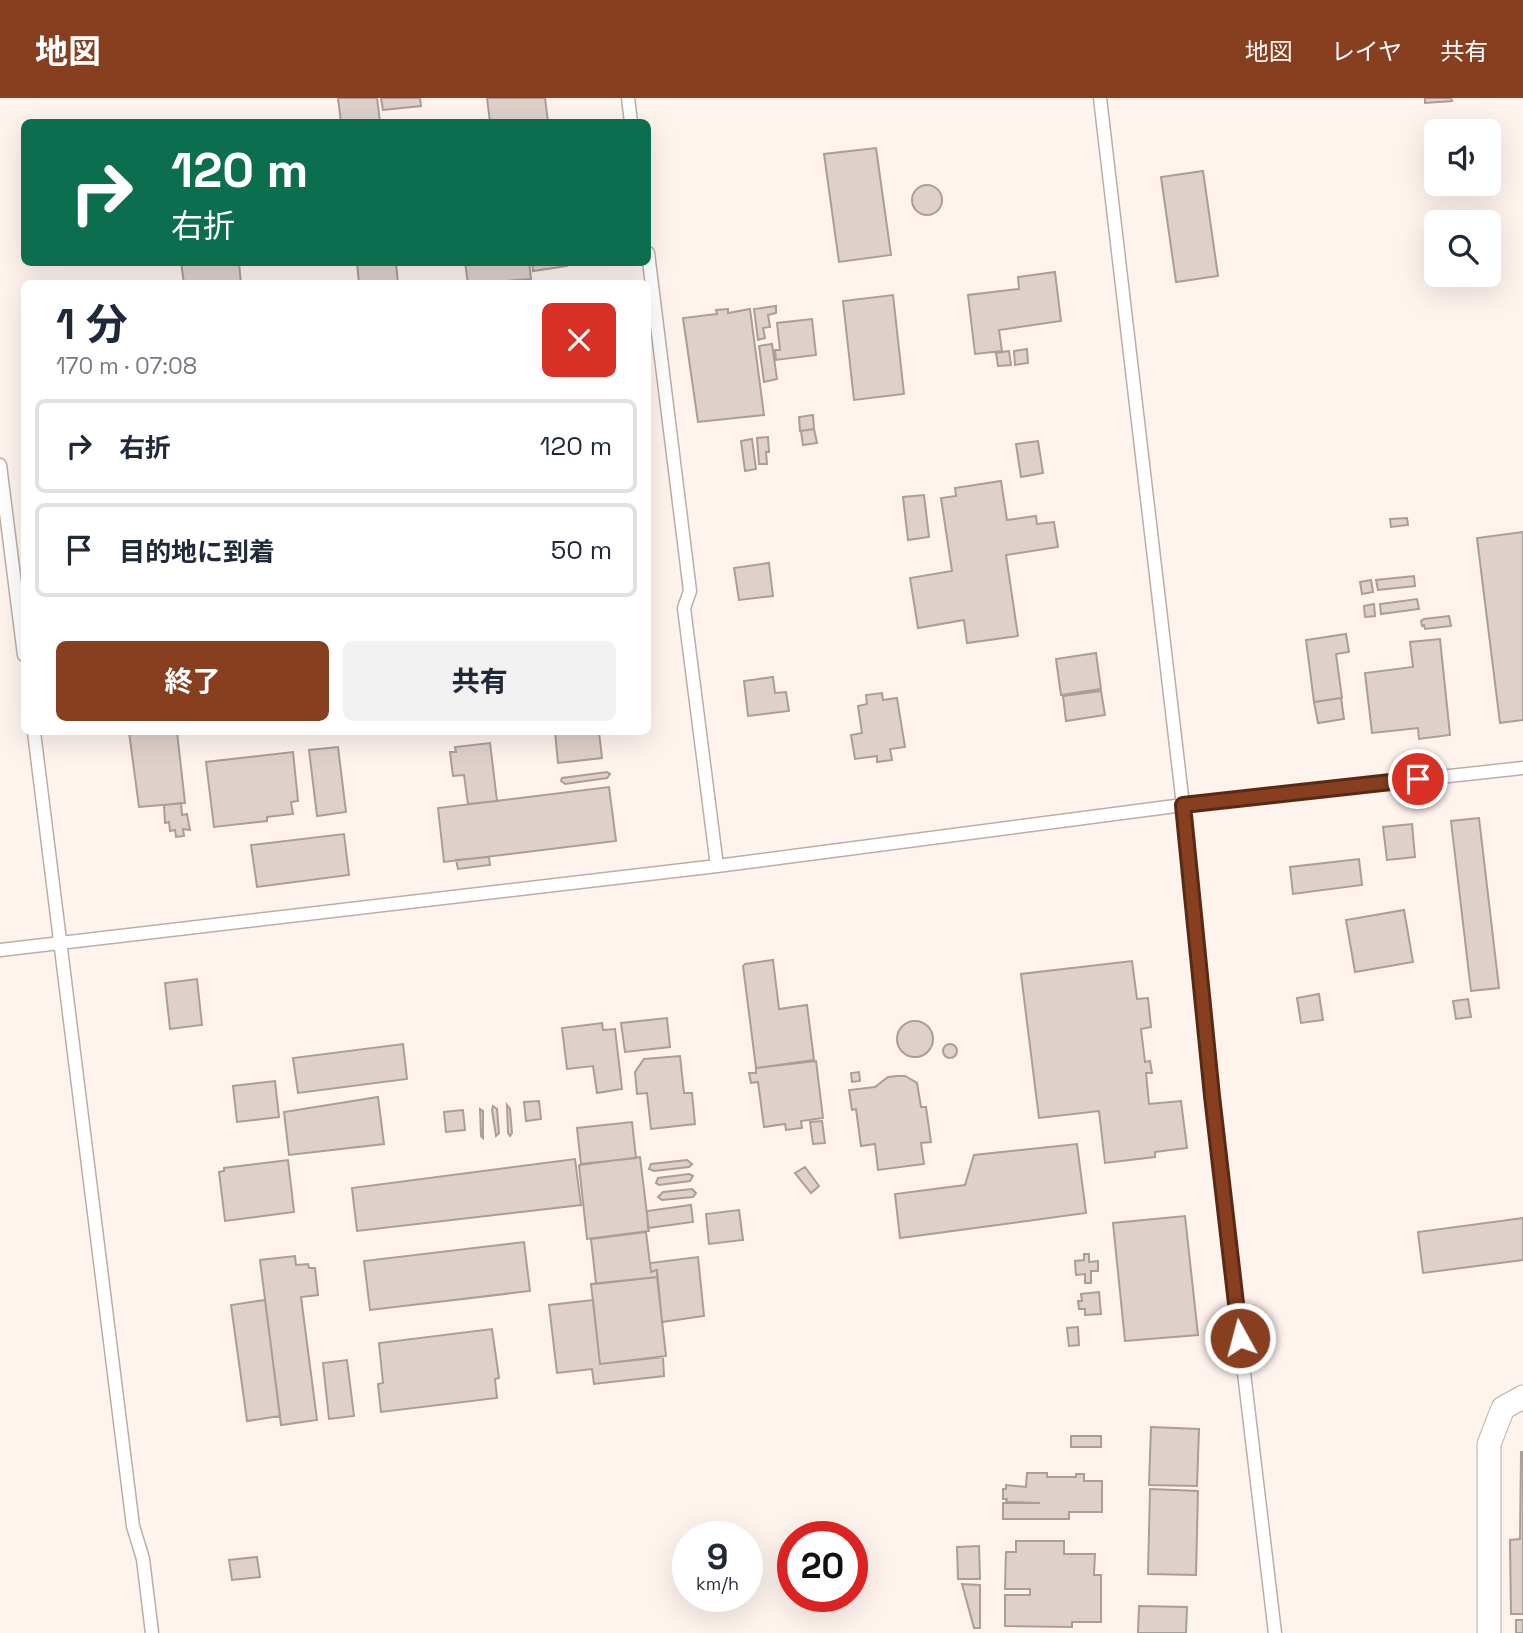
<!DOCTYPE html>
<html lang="ja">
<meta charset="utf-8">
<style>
:root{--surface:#fff;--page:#f2f2f3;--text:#1f2937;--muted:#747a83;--line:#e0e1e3;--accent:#873f20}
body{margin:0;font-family:"Space Grotesk","Noto Sans JP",sans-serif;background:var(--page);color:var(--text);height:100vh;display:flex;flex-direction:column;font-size:26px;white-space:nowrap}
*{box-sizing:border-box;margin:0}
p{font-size:23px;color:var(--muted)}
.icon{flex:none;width:38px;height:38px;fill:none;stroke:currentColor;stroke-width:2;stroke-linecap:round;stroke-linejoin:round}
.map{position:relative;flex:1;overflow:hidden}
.panel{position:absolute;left:21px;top:182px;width:630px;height:455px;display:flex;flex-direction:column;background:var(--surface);border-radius:10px;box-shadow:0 7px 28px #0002}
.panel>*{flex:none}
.top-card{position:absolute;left:21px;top:21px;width:630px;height:147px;border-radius:10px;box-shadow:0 7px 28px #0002;background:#0b6e4f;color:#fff;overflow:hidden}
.buttons{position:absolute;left:1424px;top:21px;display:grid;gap:14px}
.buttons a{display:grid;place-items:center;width:77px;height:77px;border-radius:10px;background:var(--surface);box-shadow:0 7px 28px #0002;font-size:35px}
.speed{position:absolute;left:672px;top:1423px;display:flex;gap:14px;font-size:35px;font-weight:700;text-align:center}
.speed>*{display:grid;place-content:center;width:91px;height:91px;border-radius:50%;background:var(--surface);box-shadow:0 7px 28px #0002;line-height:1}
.speed small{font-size:18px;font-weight:400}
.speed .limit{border:10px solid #d22;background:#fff;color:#111}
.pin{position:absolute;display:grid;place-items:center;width:60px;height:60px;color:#fff;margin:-30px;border:4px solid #fff;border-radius:50%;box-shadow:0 2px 7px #0007}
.me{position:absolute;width:77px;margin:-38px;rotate:353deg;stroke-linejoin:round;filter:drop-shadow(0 0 5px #0008)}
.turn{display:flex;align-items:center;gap:24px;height:147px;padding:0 35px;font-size:32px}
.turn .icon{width:91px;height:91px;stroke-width:2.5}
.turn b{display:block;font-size:49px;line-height:60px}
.round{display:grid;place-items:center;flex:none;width:74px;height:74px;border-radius:10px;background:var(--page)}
.headline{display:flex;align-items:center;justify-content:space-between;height:119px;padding:0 35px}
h1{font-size:42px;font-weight:700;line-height:52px}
.cta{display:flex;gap:14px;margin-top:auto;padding:14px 35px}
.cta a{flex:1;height:80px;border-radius:10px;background:var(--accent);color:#fff;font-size:28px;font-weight:700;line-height:80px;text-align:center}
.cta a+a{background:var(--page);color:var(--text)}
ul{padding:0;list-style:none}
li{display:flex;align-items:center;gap:21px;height:94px;margin:0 14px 10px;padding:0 21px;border:4px solid var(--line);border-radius:10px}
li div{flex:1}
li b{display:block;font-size:26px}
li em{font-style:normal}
header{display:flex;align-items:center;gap:42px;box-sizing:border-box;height:98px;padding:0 35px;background:var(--accent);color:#fff}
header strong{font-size:33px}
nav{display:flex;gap:38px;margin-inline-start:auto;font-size:24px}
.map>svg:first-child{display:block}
.building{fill:#dfd0ca;stroke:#ab9d98;stroke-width:2}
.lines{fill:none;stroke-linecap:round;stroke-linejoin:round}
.service-casing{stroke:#bcada8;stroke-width:15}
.minor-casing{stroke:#bcada8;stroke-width:25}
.service{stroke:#fff;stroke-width:12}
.minor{stroke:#fff;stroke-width:23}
.route-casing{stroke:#582915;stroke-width:18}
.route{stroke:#873f20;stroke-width:12}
</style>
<header>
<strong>地図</strong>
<nav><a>地図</a><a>レイヤ</a><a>共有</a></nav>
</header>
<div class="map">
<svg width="1523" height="1535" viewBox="0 0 1523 1535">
<rect width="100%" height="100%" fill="#fff3ee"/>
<path class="building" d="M338,0h39l3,24h-39z
M381,0h39l1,8 -38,4z
M487,0h58l3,24h-58z
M1425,0h26l1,3 -27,2z
M876,50l15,107 -52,7 -15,-108z
M1203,73l15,105 -42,6 -15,-105z
M912 102a15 15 0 1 1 30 0a15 15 0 1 1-30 0Z
M181,164h58l2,22h-57z
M357,164h39l2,22h-39z
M465,164h64l2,17 -63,5z
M532,164h34l1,4 -34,5z
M1055,174l6,49 -62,9 3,21 -27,3 -7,-59 51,-6 -1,-12z
M893,197l11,99 -50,6 -11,-99z
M776,208v7l-8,2 2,12 -7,1 2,10 -7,2 -4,-31z
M728,211v4l22,-4 14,106 -66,7 -15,-104 34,-4 -1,-4z
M812,221l4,36 -40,5 -1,-10h5l-3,-27z
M772,246l5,35 -13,3 -5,-36z
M1027,251l1,14 -13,2 -1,-14z
M1009,253l2,14 -13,1 -2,-13z
M813,317l1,14 -14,2 -1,-14z
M814,331l3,14 -14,2 -2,-14z
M768,339l1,15h-3l1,12h-8l-2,-26z
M752,341l4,30 -11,2 -4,-30z
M1038,343l5,32 -22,4 -5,-33z
M1001,383l6,39 29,-4 1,8 17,-2 4,25 -52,8 12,81 -51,7 -3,-23 -46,8 -8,-50 42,-7 -11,-73 15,-2 -1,-8z
M924,397l5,42 -21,3 -5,-43z
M1407,420l1,7 -17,2 -1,-8z
M1523,434v188l-23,3 -23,-185z
M769,465l4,33 -34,4 -5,-32z
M1414,478l1,10 -37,4 -2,-10z
M1371,482l2,12 -11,2 -2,-12z
M1417,501l2,10 -38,5 -1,-10z
M1374,506l1,12 -10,1 -1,-11z
M1449,518l2,10 -26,3 -1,-4 -2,1 -1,-5 3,-2z
M1346,536l3,18 -13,2 6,44 -28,4 -8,-62z
M1440,541l10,96 -31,4 -1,-11 -46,5 -7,-60 48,-6 -3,-25z
M1096,555l5,36 -40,6 -5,-36z
M773,579l2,16 11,-1 3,19 -41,5 -4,-35z
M1101,593l4,24 -39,6 -3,-25z
M882,595l1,7 14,-2 8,49 -15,2 2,11 -15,2v-6l-22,3 -4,-24 11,-2 -4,-27 9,-2 -1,-9z
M1341,600l3,21 -26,4 -4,-21z
M129,634h48l8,71 -46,4z
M555,634h44l3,26 -44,5z
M490,645l7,58 -29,3 -4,-29 -11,1 -3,-24h6l-1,-5z
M338,649l8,65 -29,4 -8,-66z
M293,654l5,49 -7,1 2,12 -26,3v4l-53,6 -8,-65z
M607,674l3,2 -3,4 -42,6 -4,-3 1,-3z
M609,689l7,54 -172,21 -6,-54z
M181,705l1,12 5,-1 3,16 -7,-1 1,7 -8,1 -1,-7 -5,1 -1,-9 -4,1 -1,-18z
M1479,720l20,170 -28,3 -20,-170z
M1412,726l3,33 -28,3 -4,-33z
M344,736l5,41 -92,12 -6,-42z
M489,759l1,8 -32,4 -2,-9z
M1359,761l3,26 -69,9 -3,-27z
M1404,812l9,52 -58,10 -9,-52z
M773,862l6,49 28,-4 7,55 -58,8 -13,-102 2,-2z
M1132,863l5,38 11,-1 3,29 -10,2 4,33 5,-1 2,12h-6l3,31 32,-3 6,47 -32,4v5l-50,6 -6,-52 -60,7 -18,-144z
M197,881l5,46 -32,4 -5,-46z
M1319,896l4,26 -22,3 -4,-25z
M1468,901l3,18 -15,2 -3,-18z
M667,920l3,29 -45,5 -4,-29z
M897 941a18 18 0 1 1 36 0a18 18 0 1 1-36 0Z
M602,925l1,7 12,-1 7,60 -25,4 -4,-27 -26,3 -5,-41z
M403,946l4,35 -109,14 -5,-35z
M943 953a7 7 0 1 1 14 0a7 7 0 1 1-14 0Z
M680,958l4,37h8l3,31 -44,5 -4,-36 -10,1 -2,-22 9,-13z
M816,963l7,57 -22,3 1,7 -16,2 -1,-6 -21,3 -6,-45 -7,1 -2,-10h7v-5z
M859,974l1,9 -8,1 -1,-9z
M897,978h8l12,7 4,24h5l5,35 -10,1 3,21 -46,6 -3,-26 -14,2 -5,-37 -4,1 -3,-20 26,-3 13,-10z
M275,983l4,36 -42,5 -4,-36z
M378,999l6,47 -95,11 -5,-43z
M539,1003l2,18 -15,2 -2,-19z
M507,1007l3,4 2,24 -2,3 -2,-3z
M493,1008l4,3 2,24 -3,3 -4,-26z
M480,1011l3,2v27l-2,-2z
M463,1012l2,20 -19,2 -2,-20z
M822,1023l3,22 -12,1 -3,-22z
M632,1024l4,36 -55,6 -4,-36z
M1077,1046l9,69 -186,25 -5,-44 70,-9 9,-30z
M640,1059l9,74 -62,8 -8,-74z
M575,1061l6,46 -224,26 -5,-43z
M288,1062l6,52 -69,9 -6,-49 5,-1v-3z
M687,1062l5,4 -3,3 -35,4 -5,-2 2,-5z
M805,1069l14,19 -8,7 -16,-20z
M689,1076l4,2 -3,5 -31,4 -3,-2 2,-5z
M692,1091l4,4 -3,4 -31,3 -4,-3 5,-5z
M691,1107l2,17 -45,6 -1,-17z
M739,1112l4,30 -34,4 -3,-30z
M1185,1118l13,119 -73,6 -12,-118z
M1523,1120v42l-100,13 -5,-41z
M646,1134l5,40 6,-2v7l-61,7 -5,-45z
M524,1144l6,49 -160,19 -6,-49z
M1084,1156h5v8l9,-1v10h-7v12h-6v-9l-9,1 -1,-14 9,-1z
M295,1158l1,9 12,-1 1,4h6l3,27 -17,2 16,123 -36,5 -21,-165z
M698,1159l6,59 -42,6 -5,-52 -6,2 -1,-9z
M657,1179l9,79 -66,8 -9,-80z
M1099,1194l2,22 -16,1v-6h-6l-1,-8h4l-1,-7z
M265,1202l15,116 -33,5 -16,-116z
M593,1202l7,64 63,-7 1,19 -70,8 -2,-15 -35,4 -8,-68z
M1078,1229l1,18 -10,1 -2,-18z
M492,1231l7,49 -4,1 2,19 -116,14 -3,-28 5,-1 -4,-40z
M347,1262l7,56 -25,3 -6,-56z
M1151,1329l48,2 -2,57 -48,-1z
M1071,1338h30v11h-30z
M1521,1354h2v162h-12l-1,-74 10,-1z
M1027,1375h20v4h29v-3h8v7h18v31h-33v7h-66v-16h37l-34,-1 1,-3h-4v-10h3v-4l20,2z
M1150,1391l48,2 -2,84 -48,-1z
M1016,1443h48v13h31l-1,21h7v47h-29v5l-67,-1v-31h25v-6h-25l1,-37h10z
M979,1448l1,33h-22l-1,-32z
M257,1459l3,20 -28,3 -3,-20z
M962,1486l18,1v43h-6z
M1139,1508l48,1 -1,26h-48z
M1516,1522h7v13h-7z"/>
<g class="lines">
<defs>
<path id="service" d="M628,0l3,24
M1100,0l83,707 28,291 64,537
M648,155l42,338 -6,17 33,258
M0,367l24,190
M34,634l99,794 10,33 9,74
M0,852l717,-84 466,-61 340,-37"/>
<path id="minor" d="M1489,1535v-189l14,-36 20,-11"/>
</defs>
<use href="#service" class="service-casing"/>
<use href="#minor" class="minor-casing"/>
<use href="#service" class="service"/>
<use href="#minor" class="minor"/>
</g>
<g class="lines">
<defs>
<path id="route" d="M1240,1240l-28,-242 -29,-291 235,-26"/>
</defs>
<use href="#route" class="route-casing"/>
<use href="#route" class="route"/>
</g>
</svg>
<div class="buttons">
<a><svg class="icon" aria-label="sound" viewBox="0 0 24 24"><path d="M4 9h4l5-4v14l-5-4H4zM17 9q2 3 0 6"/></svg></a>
<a><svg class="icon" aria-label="search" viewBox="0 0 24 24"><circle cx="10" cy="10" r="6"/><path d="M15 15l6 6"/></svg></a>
</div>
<div class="speed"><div>9<small>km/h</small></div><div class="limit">20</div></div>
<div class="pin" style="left:1418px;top:681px;background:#d93025"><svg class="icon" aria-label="arrive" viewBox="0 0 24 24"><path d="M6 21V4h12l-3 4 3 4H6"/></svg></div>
<svg class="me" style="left:1240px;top:1240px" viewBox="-20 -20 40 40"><circle r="17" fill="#873f20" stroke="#fff" stroke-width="3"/><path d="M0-11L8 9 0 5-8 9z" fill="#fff"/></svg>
<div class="top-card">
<div class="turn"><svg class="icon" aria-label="right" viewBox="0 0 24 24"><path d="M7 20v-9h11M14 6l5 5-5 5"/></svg><div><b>120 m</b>右折</div></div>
</div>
<section class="panel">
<div class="headline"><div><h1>1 分</h1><p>170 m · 07:08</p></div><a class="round" style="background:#d93025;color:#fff"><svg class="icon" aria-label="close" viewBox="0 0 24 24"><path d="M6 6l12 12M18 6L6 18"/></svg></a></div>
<ul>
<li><svg class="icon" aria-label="right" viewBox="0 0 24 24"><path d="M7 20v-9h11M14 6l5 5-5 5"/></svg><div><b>右折</b></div><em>120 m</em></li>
<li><svg class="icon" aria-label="arrive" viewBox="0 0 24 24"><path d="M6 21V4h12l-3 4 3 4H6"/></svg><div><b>目的地に到着</b></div><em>50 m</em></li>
</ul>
<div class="cta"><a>終了</a><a>共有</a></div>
</section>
</div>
